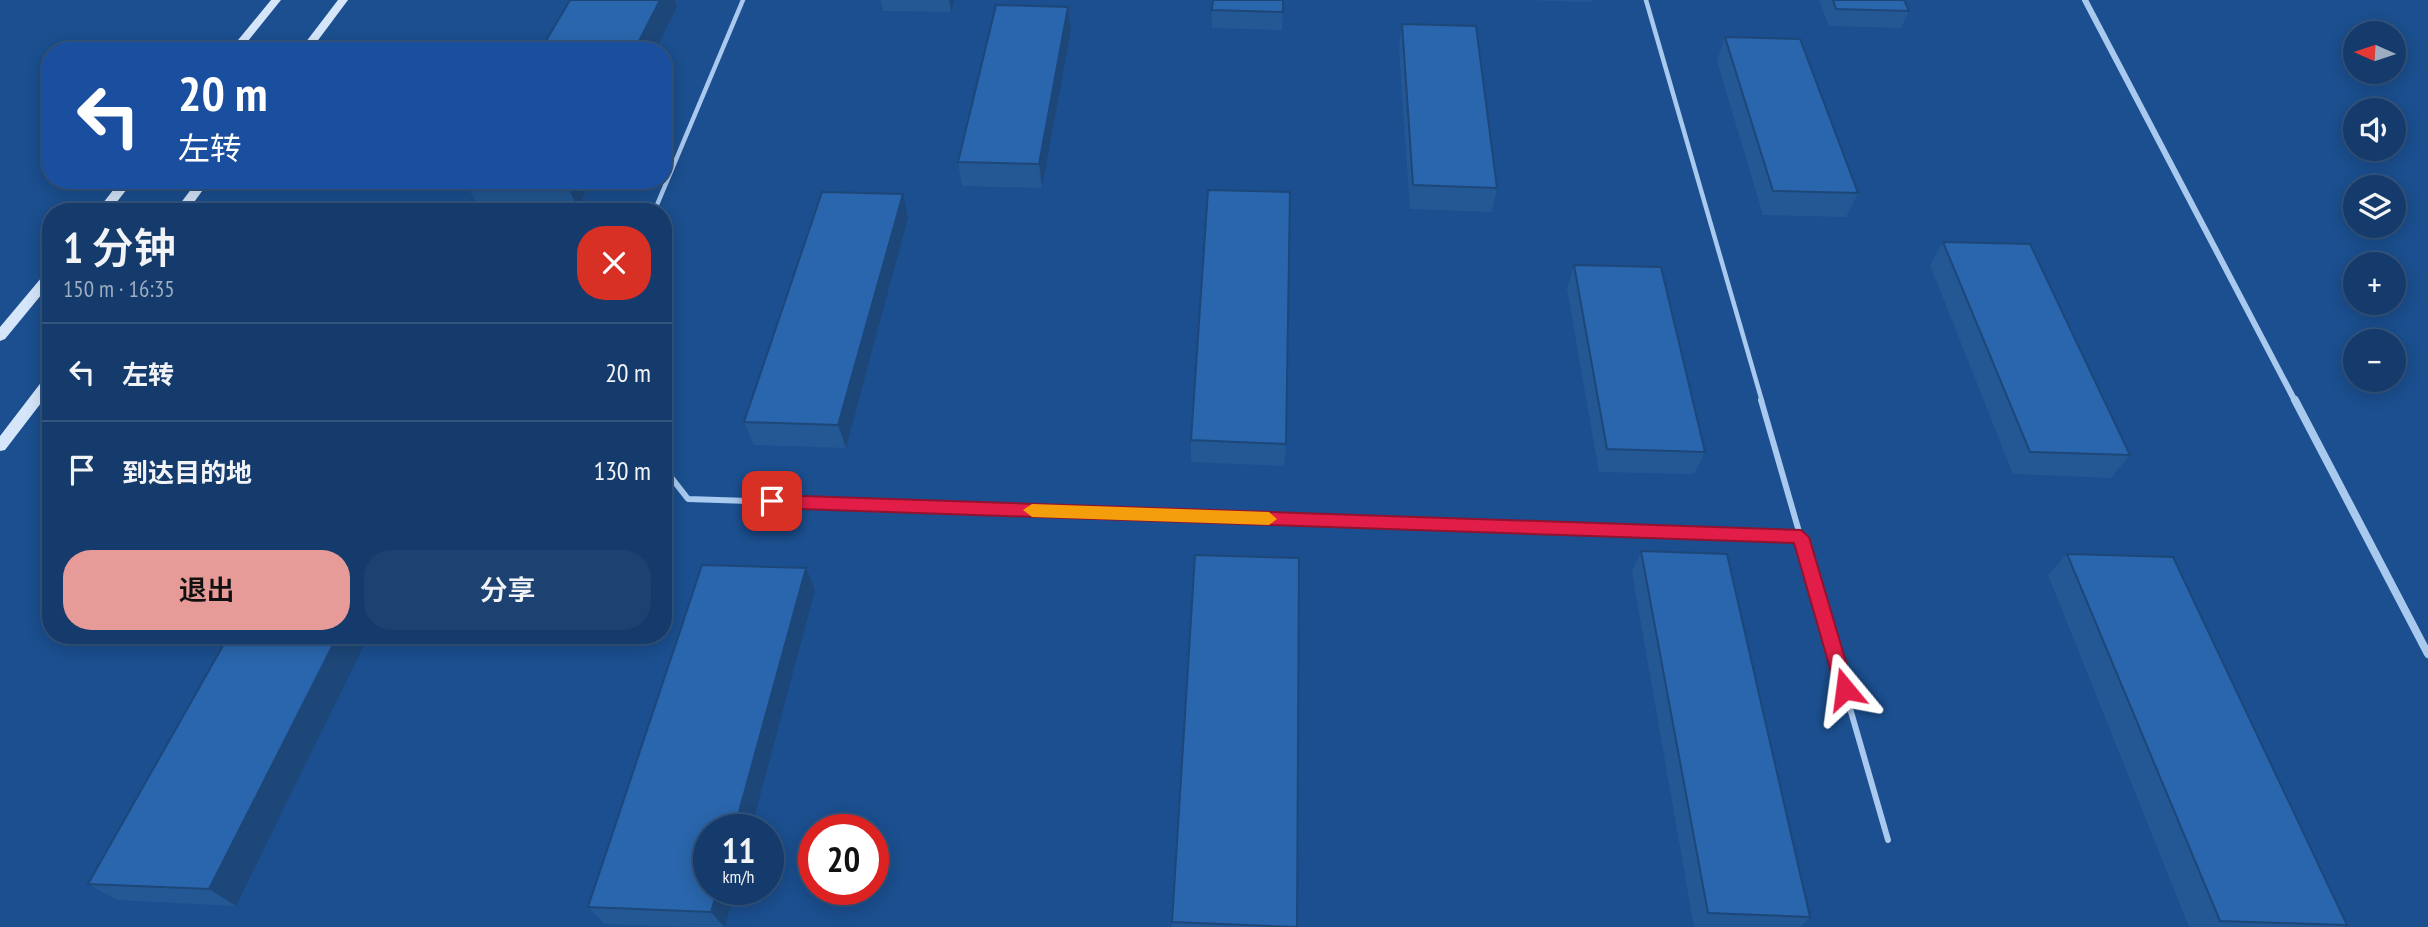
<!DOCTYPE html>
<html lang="zh">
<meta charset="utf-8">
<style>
:root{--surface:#143b6b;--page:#1d4271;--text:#f1f3f6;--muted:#9dadc1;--line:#33557e;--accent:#e69b98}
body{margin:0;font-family:"PT Sans Narrow","Noto Sans SC",sans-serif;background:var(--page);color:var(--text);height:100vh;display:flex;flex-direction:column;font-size:26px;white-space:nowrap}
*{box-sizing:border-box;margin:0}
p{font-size:23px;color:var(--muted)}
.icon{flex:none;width:38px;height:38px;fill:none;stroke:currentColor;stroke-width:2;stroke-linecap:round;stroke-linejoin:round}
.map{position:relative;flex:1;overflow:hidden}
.drawer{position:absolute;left:42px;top:203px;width:630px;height:441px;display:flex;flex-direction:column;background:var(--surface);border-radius:28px;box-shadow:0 4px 18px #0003,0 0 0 2px var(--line)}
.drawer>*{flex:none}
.hud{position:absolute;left:42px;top:42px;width:630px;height:147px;border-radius:28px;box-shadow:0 4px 18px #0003,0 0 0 2px var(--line);background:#1a4fa0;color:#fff;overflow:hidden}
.needle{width:46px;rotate:273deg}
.controls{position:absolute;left:2343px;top:21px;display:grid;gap:14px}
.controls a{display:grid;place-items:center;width:63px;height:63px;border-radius:50%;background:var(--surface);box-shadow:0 4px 18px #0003,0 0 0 2px var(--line);font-size:35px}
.speed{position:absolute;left:693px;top:814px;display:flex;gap:14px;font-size:35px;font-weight:700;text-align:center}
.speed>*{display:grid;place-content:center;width:91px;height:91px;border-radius:50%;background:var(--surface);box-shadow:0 4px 18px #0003,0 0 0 2px var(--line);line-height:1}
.speed small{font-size:18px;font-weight:400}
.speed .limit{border:10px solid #d22;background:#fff;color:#111}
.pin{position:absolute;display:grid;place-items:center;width:60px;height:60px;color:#fff;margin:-30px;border-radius:14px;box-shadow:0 4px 10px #0006}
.me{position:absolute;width:77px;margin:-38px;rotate:344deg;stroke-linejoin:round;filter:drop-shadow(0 0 5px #0008)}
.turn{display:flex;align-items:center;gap:24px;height:147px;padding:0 21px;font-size:32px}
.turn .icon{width:91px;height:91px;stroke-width:2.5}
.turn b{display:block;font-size:49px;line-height:60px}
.round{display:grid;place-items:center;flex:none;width:74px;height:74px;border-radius:28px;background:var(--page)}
.summary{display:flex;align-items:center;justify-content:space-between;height:119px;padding:0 21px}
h1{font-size:42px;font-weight:600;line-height:52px}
.cta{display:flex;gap:14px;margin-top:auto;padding:14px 21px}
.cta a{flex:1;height:80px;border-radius:28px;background:var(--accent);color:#111;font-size:28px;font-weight:600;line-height:80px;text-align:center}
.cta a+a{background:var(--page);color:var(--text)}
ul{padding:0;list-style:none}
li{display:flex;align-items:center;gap:21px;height:98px;padding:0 21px;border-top:2px solid var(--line)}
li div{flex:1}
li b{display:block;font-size:26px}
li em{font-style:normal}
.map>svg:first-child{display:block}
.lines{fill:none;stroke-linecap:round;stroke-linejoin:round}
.service-far1{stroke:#a9c9ee;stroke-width:4.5}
.service{stroke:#a9c9ee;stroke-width:6}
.minor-far1{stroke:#a9c9ee;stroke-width:6}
.minor{stroke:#a9c9ee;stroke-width:8}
.secondary{fill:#d6e6fa;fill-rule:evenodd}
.wall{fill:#245895}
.shaded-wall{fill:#1d4779}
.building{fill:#2a66ad;stroke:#1d4779;stroke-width:2}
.route{fill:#e11d48;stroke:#92132f;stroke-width:2}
.slow{fill:#f59e0b}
</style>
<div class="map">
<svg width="2428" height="927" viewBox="0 0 2428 927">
<rect width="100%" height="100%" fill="#1b4f8f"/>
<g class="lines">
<path class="service-far1" d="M1646,0l116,401
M654,212l89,-212"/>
<path class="service" d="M1761,400l127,440
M663,467l25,32 1113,38"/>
<path class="minor-far1" d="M2085,0l210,401"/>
<path class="minor" d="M2295,400l133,254"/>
<path class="secondary" d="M271,0h10l-41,51h-11z
M338,0h10l-38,51h-11z
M121,180h13l-25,32h-13z
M198,180h12l-23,32h-13z
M51,270v13l-46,56 -5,2v-14l47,-56z
M51,375v15l-46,60 -5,1v-15l46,-60z"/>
</g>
<path class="wall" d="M881,0h74l-4,12 -68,-1z
M1283,0l-1,30 -70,-2v-18z
M1522,0h69v2z
M1819,0h85l5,11 -8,17 -72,-2z
M1068,7l3,24 -29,157 -80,-2 -4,-24z
M1402,24l95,164 -5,24 -82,-3 -11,-161z
M1725,37l133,156 -12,24 -83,-2 -46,-154z
M591,180l-13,28 -100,-3 -14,-24z
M908,218l-62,230 -92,-3 -10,-23z
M1943,242l187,213 -19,23 -98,-4 -83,-209z
M1574,265l131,187 -11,22 -95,-2 -32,-183z
M1191,440l95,4 -2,22 -93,-4z
M1641,551l169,366 -10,10h-106l-62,-355z
M2067,554l280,371 -3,2h-155l-141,-352z
M815,590l-106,299h26l-10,38h-33l-87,-3 -17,-17z
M229,635l7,271 -119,-6 -29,-16z
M1172,922l125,5h-125z"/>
<path class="shaded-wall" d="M660,0h15l2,7 -22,44h-21z
M949,0h6l-4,12z
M1068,7l3,24 -29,157 -3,-24z
M568,180h23l-13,28 -12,-24z
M903,194l5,24 -62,230 -8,-23z
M806,568l9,22 -64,240h-17z
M338,635h31l-133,271 -27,-17z
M718,889h17l-10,38h-1l-13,-15z"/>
<path class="building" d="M570,0h90l-26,51h-94z
M1213,0h70v12l-71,-2z
M1833,0h71l5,11 -73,-2z
M996,5l72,2 -29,157 -81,-2z
M1402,24l74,2 21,162 -84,-3z
M1725,37l75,2 58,154 -85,-2z
M464,180h104l-2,4z
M1208,190l82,2 -4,252 -95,-4z
M822,192l81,2 -65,231 -94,-3z
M1943,242l87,2 100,211 -100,-3z
M1574,265l87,2 44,185 -98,-3z
M1641,551l86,3 83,363 -102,-4z
M2067,554l106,3 174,368 -127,-4z
M1195,555l104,3 -2,369 -125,-5z
M702,565l104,3 -72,262h-25v59h9l-7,23 -123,-5z
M229,635h109l-129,254 -121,-5z"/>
<path class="route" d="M772,495l1029,35 8,7 45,152 -3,5 -6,3 -7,-3 -2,-5 -42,-146 -1022,-35 -9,-7z"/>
<path class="slow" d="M1032,504l237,8 8,7 -8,6 -237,-8 -9,-7z"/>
</svg>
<div class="controls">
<a><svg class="needle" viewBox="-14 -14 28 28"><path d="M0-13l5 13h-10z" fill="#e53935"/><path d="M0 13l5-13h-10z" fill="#9dadc1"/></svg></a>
<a><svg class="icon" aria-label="sound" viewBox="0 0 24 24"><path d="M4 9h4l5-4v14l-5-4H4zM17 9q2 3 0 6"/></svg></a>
<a><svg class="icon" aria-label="layers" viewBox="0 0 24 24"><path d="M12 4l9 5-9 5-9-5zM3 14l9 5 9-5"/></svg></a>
<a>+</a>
<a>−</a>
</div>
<div class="speed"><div>11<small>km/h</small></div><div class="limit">20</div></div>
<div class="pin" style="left:772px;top:501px;background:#d93025"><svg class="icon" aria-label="arrive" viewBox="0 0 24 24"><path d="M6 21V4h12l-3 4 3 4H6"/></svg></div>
<svg class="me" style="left:1845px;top:689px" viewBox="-20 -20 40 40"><path d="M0-17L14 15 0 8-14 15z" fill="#e11d48" stroke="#fff" stroke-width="4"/></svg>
<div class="hud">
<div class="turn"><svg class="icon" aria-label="left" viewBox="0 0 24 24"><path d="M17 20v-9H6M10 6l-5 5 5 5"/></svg><div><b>20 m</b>左转</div></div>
</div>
<section class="drawer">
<div class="summary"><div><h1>1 分钟</h1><p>150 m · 16:35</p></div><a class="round" style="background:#d93025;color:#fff"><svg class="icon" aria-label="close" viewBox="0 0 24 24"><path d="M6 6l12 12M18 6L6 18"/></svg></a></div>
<ul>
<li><svg class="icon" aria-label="left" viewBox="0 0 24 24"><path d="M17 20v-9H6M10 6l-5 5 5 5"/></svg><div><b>左转</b></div><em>20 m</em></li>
<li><svg class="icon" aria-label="arrive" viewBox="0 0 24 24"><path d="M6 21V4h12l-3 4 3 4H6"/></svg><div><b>到达目的地</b></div><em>130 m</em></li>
</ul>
<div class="cta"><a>退出</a><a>分享</a></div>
</section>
</div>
